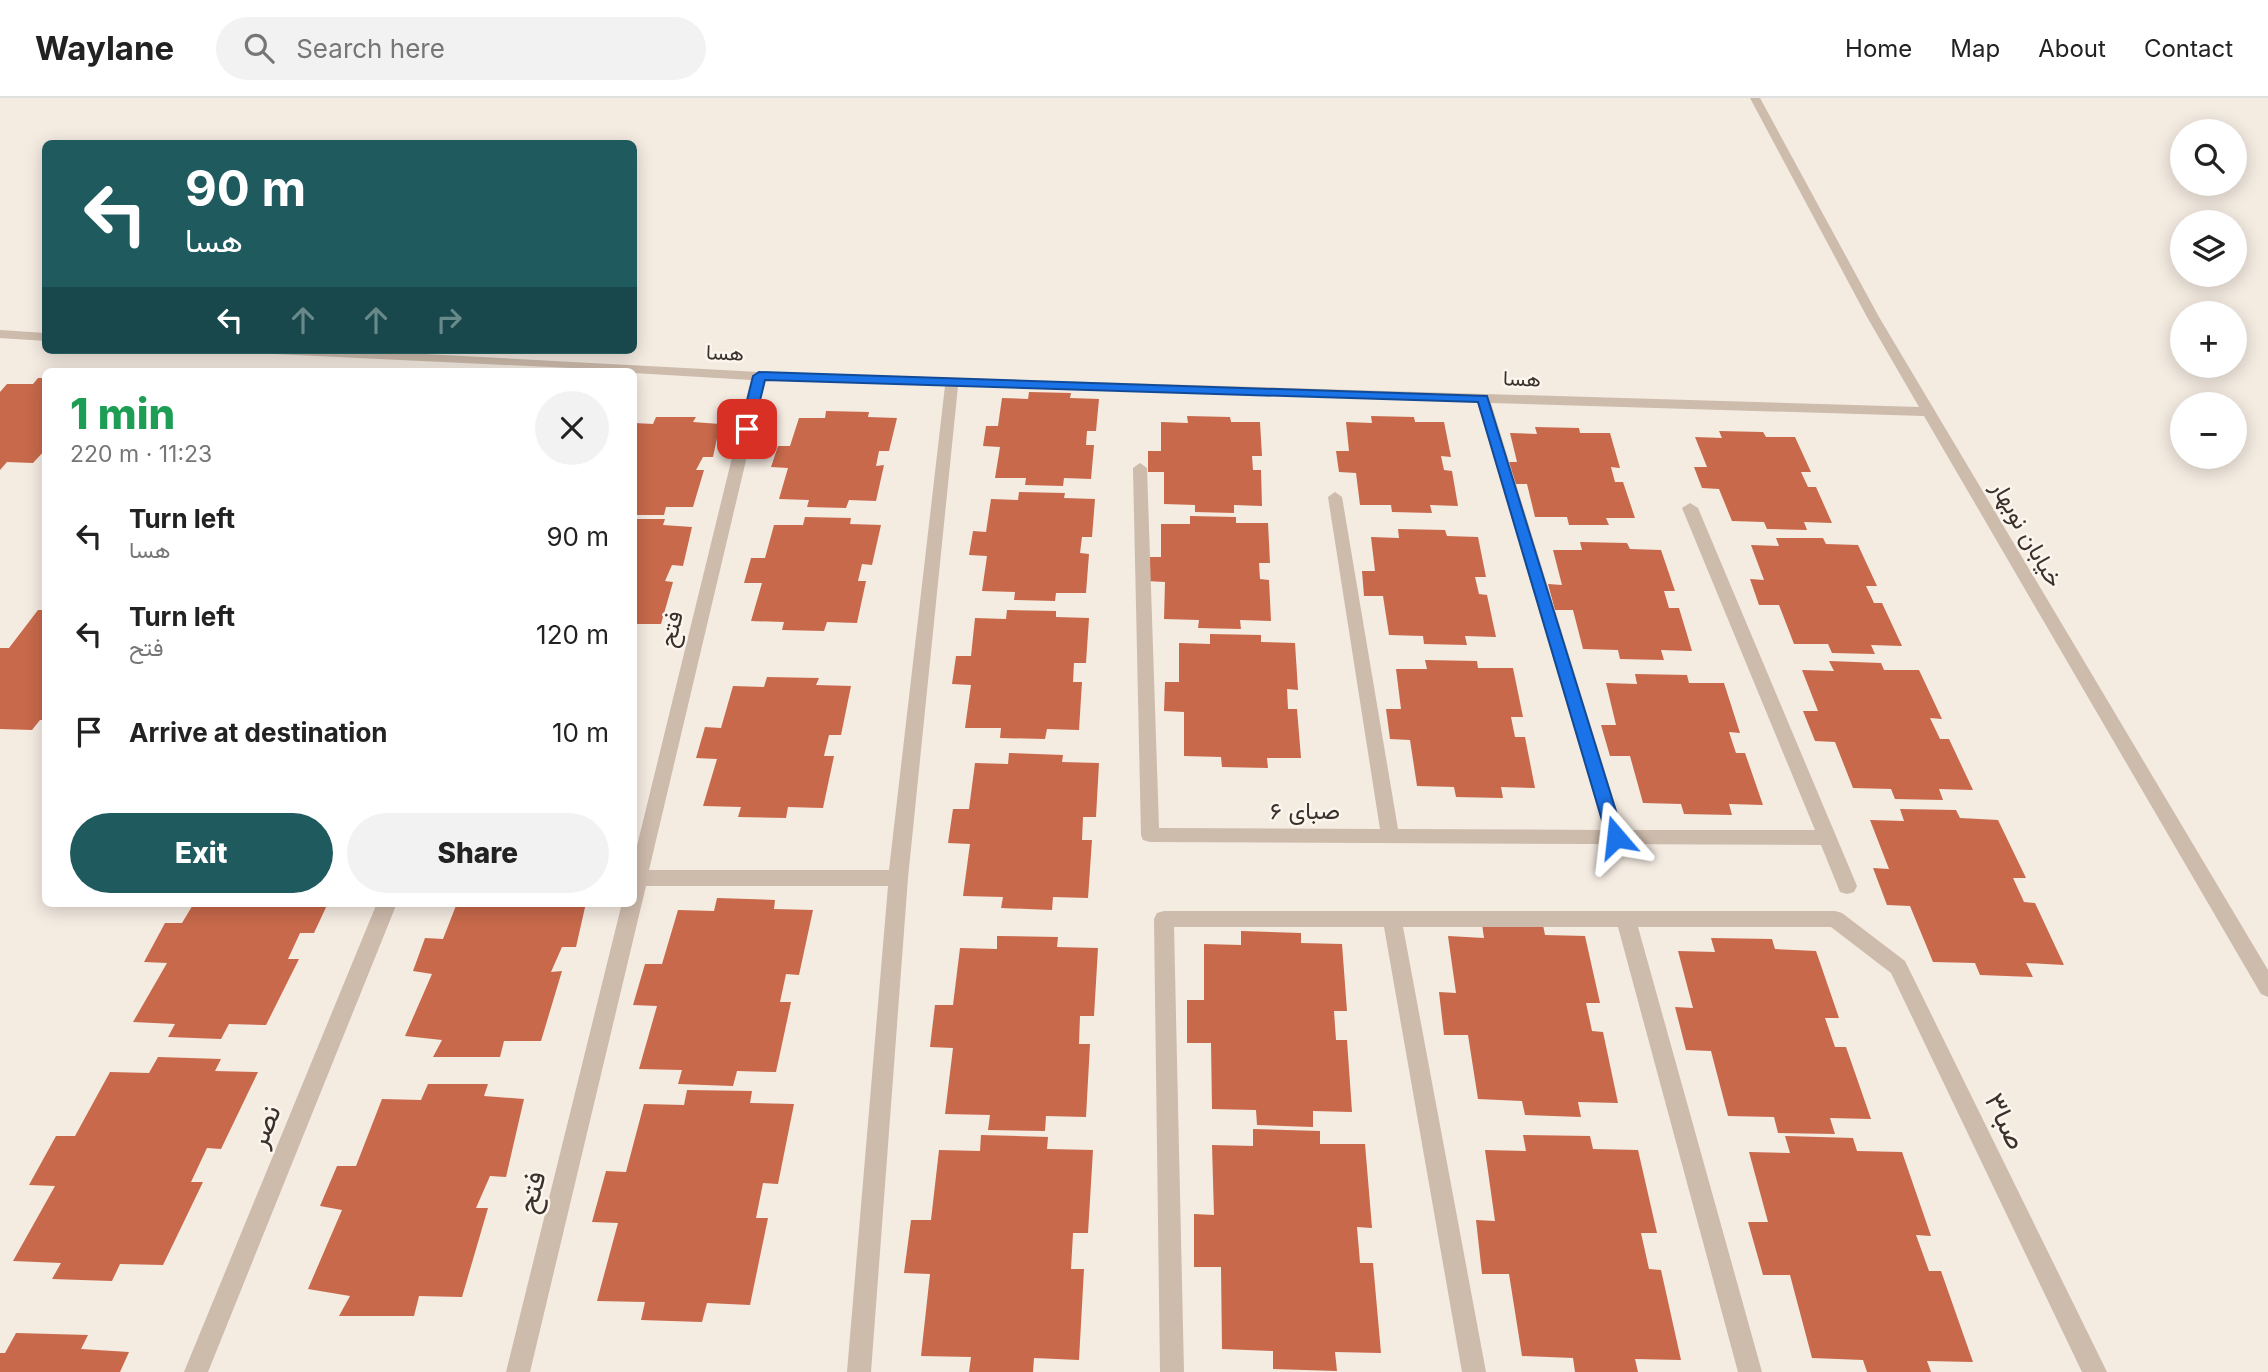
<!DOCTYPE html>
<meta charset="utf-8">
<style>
:root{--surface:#fff;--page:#f2f2f2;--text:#222;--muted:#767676;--line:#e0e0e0;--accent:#1f5a5e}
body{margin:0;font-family:Inter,Vazirmatn,sans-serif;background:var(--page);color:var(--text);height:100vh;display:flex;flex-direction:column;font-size:26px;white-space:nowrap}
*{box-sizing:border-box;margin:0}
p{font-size:23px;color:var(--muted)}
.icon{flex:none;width:38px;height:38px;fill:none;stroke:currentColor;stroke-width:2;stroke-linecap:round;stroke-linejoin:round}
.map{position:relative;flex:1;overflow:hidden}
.details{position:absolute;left:42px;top:270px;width:595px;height:539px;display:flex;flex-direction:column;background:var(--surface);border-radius:10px;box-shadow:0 4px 18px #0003}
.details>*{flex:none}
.hud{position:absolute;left:42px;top:42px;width:595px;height:214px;border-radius:10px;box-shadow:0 4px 18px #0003;background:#1f5a5e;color:#fff;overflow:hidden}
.controls{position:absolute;left:2170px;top:21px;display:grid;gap:14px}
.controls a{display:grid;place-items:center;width:77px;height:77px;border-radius:50%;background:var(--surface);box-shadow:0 4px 18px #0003;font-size:35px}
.pin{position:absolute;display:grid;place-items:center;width:60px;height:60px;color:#fff;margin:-30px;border-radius:14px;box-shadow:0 4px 10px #0006}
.me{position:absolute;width:77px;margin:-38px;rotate:343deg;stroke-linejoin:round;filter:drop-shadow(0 0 5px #0008)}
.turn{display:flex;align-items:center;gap:24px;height:147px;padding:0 28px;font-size:32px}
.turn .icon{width:91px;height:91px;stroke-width:2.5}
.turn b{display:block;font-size:49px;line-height:60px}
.lanes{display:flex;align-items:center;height:66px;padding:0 28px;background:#0003;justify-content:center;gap:35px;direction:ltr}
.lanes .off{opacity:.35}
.round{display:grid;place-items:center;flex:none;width:74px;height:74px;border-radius:37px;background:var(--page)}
.summary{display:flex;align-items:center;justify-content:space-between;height:119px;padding:0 28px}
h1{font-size:42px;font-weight:800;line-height:52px;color:#1e9e55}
.action{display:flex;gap:14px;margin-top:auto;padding:14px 28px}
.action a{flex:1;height:80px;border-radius:42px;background:var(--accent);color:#fff;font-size:28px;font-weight:800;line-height:80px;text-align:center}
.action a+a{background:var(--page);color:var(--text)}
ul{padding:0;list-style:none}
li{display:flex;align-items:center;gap:21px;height:98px;padding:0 28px}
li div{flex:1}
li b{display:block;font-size:26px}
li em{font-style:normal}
header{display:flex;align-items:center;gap:42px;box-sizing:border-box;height:98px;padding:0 35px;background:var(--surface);border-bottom:2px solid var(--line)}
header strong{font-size:33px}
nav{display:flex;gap:38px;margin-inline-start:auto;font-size:24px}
.search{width:490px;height:63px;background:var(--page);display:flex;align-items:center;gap:18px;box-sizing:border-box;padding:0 24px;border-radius:38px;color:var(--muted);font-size:26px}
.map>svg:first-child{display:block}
.building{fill:#c8694b}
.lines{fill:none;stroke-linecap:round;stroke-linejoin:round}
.street{fill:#cdbbac;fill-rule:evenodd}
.route{fill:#1a73e8;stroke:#114b97;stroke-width:2}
.labels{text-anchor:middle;stroke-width:5;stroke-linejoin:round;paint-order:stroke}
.far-street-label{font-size:21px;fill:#3b302b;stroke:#fbf5ee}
.street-label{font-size:24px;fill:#3b302b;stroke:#fbf5ee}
.near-street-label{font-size:28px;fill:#3b302b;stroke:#fbf5ee}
</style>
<header>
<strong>Waylane</strong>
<div class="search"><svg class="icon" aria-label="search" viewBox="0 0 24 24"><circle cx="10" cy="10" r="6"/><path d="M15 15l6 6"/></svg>Search here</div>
<nav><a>Home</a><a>Map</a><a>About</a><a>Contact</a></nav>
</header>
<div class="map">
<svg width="2268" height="1274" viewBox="0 0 2268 1274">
<rect width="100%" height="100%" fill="#f4ebe1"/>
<path class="building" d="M38,280h8v71l-13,14 -26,-1 -7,8v-78l7,-8h26z
M1029,294l42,1 -1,5 29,1 -3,32h-9l-1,14h8l-3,34 -27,-1 -1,8 -38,-1 1,-7h-31l5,-31 -17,-1 3,-20h12l4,-28 26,1z
M826,313l43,1 -1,5 29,1 -8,33h-10l-3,15 8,-1 -8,36 -27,-1 -3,8 -39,-1 2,-7 -30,-1 9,-31 -17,-1 7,-21h12l9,-28h26z
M1187,318l43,1 1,5h29l2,34h-10l1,14h8l1,36 -28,-1v8l-39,-1v-7l-31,-1v-32h-16v-21h13v-29l27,1z
M1371,318l43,1 1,5h29l7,35 -10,-1 3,14 8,1 6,35 -28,-1 2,8 -40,-1 -1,-7h-31l-4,-32 -17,-1 -3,-21h13l-3,-29 26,1z
M656,319h40l-3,5 27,2 -7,33h-10l-7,13h8l-11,37h-27l-2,8h-30v-92l19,1z
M1535,329l44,1 1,5h30l10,35 -9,-1 4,15h8l12,36h-29l3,7h-40l-2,-8h-32l-8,-33h-17l-6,-22h13l-7,-29 27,1z
M1719,333l44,1 3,5h29l16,35h-10l7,15h8l16,36 -28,-1 3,8 -40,-1 -3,-7 -32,-1 -13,-32 -17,-1 -8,-21h13l-12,-30 27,1z
M1019,394l46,1 -1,5 31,1 -3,38h-10l-2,16 9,1 -3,39h-30l-1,8 -41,-1 1,-8 -33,-1 5,-35 -18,-1 4,-24 13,1 5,-33 27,1z
M1190,418l46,1v6h32l2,40h-11l1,16 9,1 2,41 -31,-1 1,9 -43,-1 1,-8 -35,-1 1,-37 -19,-1 1,-24h14v-33h29z
M805,419l46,1 -1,6 31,1 -9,40 -10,-1 -4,17h8l-9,42 -30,-1 -3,9 -42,-1 2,-8 -33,-1 11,-38h-18l7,-25h14l9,-33h29z
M634,421h31l-2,6 29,2 -9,39 -11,-1 -7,16 8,1 -12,42h-27z
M1398,431l47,1 2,6 31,1 8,40h-11l4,17 8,1 9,42 -31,-1 2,9 -43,-1 -1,-8 -34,-1 -6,-39h-19l-2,-25h13l-4,-34 28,1z
M1776,440h47l3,6 32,1 19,41h-11l8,17h8l20,43 -31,-1 4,9 -43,-1 -4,-9h-34l-15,-39h-20l-9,-26 14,1 -13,-35 28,1z
M1580,444l47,1 3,6 31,1 14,41h-11l5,17h10l13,43 -31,-1 3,10 -44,-1 -2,-9 -35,-1 -10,-39h-18l-7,-26 14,1 -9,-35h29z
M38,512h8v110h-6l-8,10 -32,-1v-81h9z
M1007,512l49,1v6l33,1 -3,45h-12l-1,19h9l-3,48 -32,-1 -2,10 -45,-1 1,-10h-36l6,-43 -19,-1 4,-28h15l4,-38 31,1z
M1210,536l51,1v7l34,1 3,47 -11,-1 1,20h9l4,49h-34l1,10 -46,-1 -1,-10 -37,-1v-44l-20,-1 1,-29h14v-39l31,1z
M1425,562l52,1 1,7h35l10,49h-12l4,20h10l10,51 -34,-1 2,11 -47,-1 -2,-10 -37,-1 -7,-46 -20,-1 -4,-30h15l-5,-40h31z
M1829,563l52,2 3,7h35l23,49 -12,-1 10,21h9l24,51 -34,-1 4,11 -48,-1 -4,-10 -38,-1 -18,-46 -20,-1 -12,-30h15l-16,-41 32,1z
M1635,576l52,1 2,8h35l16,50 -11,-1 7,21h9l18,52 -34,-1 3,11 -48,-1 -3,-10 -38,-1 -13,-47h-20l-9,-31h15l-10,-42 31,1z
M767,579l52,1 -3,7 35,1 -10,49h-12l-5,21h10l-11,52 -35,-1 -2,11 -48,-1 3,-10 -38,-1 14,-47 -21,-1 9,-31 16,1 12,-42 31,1z
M1009,655l54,2 -1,7 37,1 -3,54h-13l-1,23h10l-4,58 -35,-1 -1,13 -51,-2 2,-11 -40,-1 7,-52 -22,-1 5,-34h16l6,-46 33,1z
M1900,711l56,1 4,8 38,2 28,58h-13l11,24 11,1 29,62 -38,-2 7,14 -53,-2 -5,-12 -42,-1 -23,-56 -23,-1 -14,-37 16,1 -19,-49 34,1z
M717,800l58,2 -1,9 39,1 -14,65 -13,-1 -6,28h11l-15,70 -39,-1 -4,15 -55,-2 4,-14 -43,-1 18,-63 -24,-1 12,-41h17l16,-54 36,1z
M194,805h134l-14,30h-14l-12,26h11l-33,66 -37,-1 -8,15 -53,-2 7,-13 -42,-2 34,-59 -23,-1 21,-39h17z
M457,805h129l-10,44h-14l-11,25 11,-1 -21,70h-37l-4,16h-67l9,-17 -37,-4 27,-62 -19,-3 12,-33 18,1z
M1482,826l61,1 2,10 40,1 15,67h-14l6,28 11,1 15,71 -40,-1 3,15 -56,-2 -3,-14 -44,-2 -10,-64h-24l-5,-43 17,1 -8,-57 36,2z
M1241,833l60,2v10l41,1 5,67h-13l2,29h11l5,72 -39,-1v16l-56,-2 -1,-15 -44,-1 -1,-66h-24v-43h17v-56l37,1z
M997,838l61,1 -1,10 41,1 -4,68h-14l-1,28h11l-4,73 -40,-1 -1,15 -57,-1 2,-15 -45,-1 8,-66 -23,-1 5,-42h18l7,-57 37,1z
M1711,840l61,1 3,10 41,2 23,67h-14l10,29h11l25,72 -41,-1 5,16 -57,-1 -4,-16 -46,-1 -17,-65 -25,-1 -11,-43 18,1 -15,-57 37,1z
M158,959l63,2 -6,12 43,1 -37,77 -14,-1 -16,34h12l-40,83 -43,-1 -8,17 -60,-2 9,-16 -48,-2 42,-75 -26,-1 27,-49h19l35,-64 39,1z
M428,986h60l-4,12 40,3 -18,78 -16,-1 -14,32h12l-26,89 -43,-1 -5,20h-75l11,-20 -42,-7 34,-79 -22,-4 17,-40h19l26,-67 39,1z
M687,992l65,1 -2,12 44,1 -16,80 -15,-1 -7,35h12l-18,87 -43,-2 -5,19 -61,-2 4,-18 -48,-1 21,-78 -26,-1 14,-51 20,1 18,-68 40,1z
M1253,1031l67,2v13h45l7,84 -15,-1 3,36h13l8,90 -46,-1 2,19 -64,-2v-18l-51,-2 -1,-82h-27v-53l20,1 -2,-70 41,1z
M981,1037l67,2 -1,12 46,1 -5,83h-15l-2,36h13l-5,91 -45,-2 -1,14h-64l2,-15 -50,-1 9,-82 -26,-1 7,-53h20l8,-70 41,1z
M1523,1037l67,1 3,13 45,1 19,83h-16l8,36 12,1 20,90 -46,-1 3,13h-63l-2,-14 -51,-2 -13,-82h-27l-6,-54 19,1 -10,-71 41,1z
M1785,1038l68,2 4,13 45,1 29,84 -15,-1 13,36h12l32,91 -46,-1 4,11h-64l-4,-12 -51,-2 -22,-83h-27l-15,-53h20l-19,-70 41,1z
M16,1235l72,2 -7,14 48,3 -9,20h-120v-19h5z"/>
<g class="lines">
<path class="street" d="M1750,0h10l119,219 389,653v27l-7,-3 -337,-578 -433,-13 132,427h192l-133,-322 8,-5 8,5 159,378 -3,6 -7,2 -7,-2 -19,-47 -671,-3 -7,-2 -2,-5 -8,-367 7,-5 7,5 12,360 221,1 -52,-332 7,-5 7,5 56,332 206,1 -127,-428 -519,-16 -50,492 -37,494h-24l41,-486h-242l-116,486h-24l116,-469h12v-45l117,-478 -117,-7v-2l-359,-17 -7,-4h82l409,22 1160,35 -52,-90zM765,282l180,6 -56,484h-240z
M0,232l46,3v8l-46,-3z
M377,805h20l-189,469h-24z
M1164,813h671l7,2 63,48 202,411h-25l-191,-399 -60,-46h-193l124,445h-24l-120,-445h-215l83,445h-24l-78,-445h-210l10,445h-24l-6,-453 3,-6z"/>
</g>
<path class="route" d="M759,274l728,24 137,441 -2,5h-12l-3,-5 -129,-435 -713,-22 -12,49 -6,4 -7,-4 13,-53z"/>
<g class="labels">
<g class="far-street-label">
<text transform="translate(725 255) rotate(2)" y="7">هسا</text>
<text transform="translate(1522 281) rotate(2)" y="7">هسا</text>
</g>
<g class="street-label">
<text transform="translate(2027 436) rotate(60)" y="8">خیابان نوبهار</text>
<text transform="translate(671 531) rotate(-76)" y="8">فتح</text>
<text x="1305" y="721">صبای ۶</text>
</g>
<g class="near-street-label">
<text transform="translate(2006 1023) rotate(64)" y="10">صبا۳</text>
<text transform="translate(264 1028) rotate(-68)" y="10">نصر</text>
<text transform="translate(531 1094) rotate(-76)" y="10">فتح</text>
</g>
</g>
</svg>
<div class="controls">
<a><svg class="icon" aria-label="search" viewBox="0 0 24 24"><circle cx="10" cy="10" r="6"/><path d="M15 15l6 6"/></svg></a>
<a><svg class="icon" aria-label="layers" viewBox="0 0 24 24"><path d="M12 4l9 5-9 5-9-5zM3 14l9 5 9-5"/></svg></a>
<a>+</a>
<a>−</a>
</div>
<div class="pin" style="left:747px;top:331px;background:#d93025"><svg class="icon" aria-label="arrive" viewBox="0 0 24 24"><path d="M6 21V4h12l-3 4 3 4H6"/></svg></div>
<svg class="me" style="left:1616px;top:739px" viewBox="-20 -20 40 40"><path d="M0-17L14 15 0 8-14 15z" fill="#1a73e8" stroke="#fff" stroke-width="4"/></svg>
<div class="hud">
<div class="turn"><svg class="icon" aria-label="left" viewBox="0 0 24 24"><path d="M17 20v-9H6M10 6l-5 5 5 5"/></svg><div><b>90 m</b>هسا</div></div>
<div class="lanes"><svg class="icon" aria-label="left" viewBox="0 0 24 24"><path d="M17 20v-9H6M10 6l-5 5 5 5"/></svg><svg class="icon off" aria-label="ahead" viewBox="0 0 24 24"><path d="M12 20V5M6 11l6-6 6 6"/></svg><svg class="icon off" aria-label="ahead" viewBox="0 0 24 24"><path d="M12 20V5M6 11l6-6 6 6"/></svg><svg class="icon off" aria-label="right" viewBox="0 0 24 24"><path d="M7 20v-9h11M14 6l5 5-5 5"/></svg></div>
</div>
<section class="details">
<div class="summary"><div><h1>1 min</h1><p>220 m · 11:23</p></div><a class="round"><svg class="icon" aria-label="close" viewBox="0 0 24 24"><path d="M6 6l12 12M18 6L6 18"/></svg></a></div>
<ul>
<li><svg class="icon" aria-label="left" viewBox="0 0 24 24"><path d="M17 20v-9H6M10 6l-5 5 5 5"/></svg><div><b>Turn left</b><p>هسا</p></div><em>90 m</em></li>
<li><svg class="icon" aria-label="left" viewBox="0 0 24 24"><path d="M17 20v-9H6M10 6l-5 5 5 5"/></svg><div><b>Turn left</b><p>فتح</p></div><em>120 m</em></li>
<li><svg class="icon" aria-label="arrive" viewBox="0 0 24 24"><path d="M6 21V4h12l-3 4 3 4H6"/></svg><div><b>Arrive at destination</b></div><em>10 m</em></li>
</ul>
<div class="action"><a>Exit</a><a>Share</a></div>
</section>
</div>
